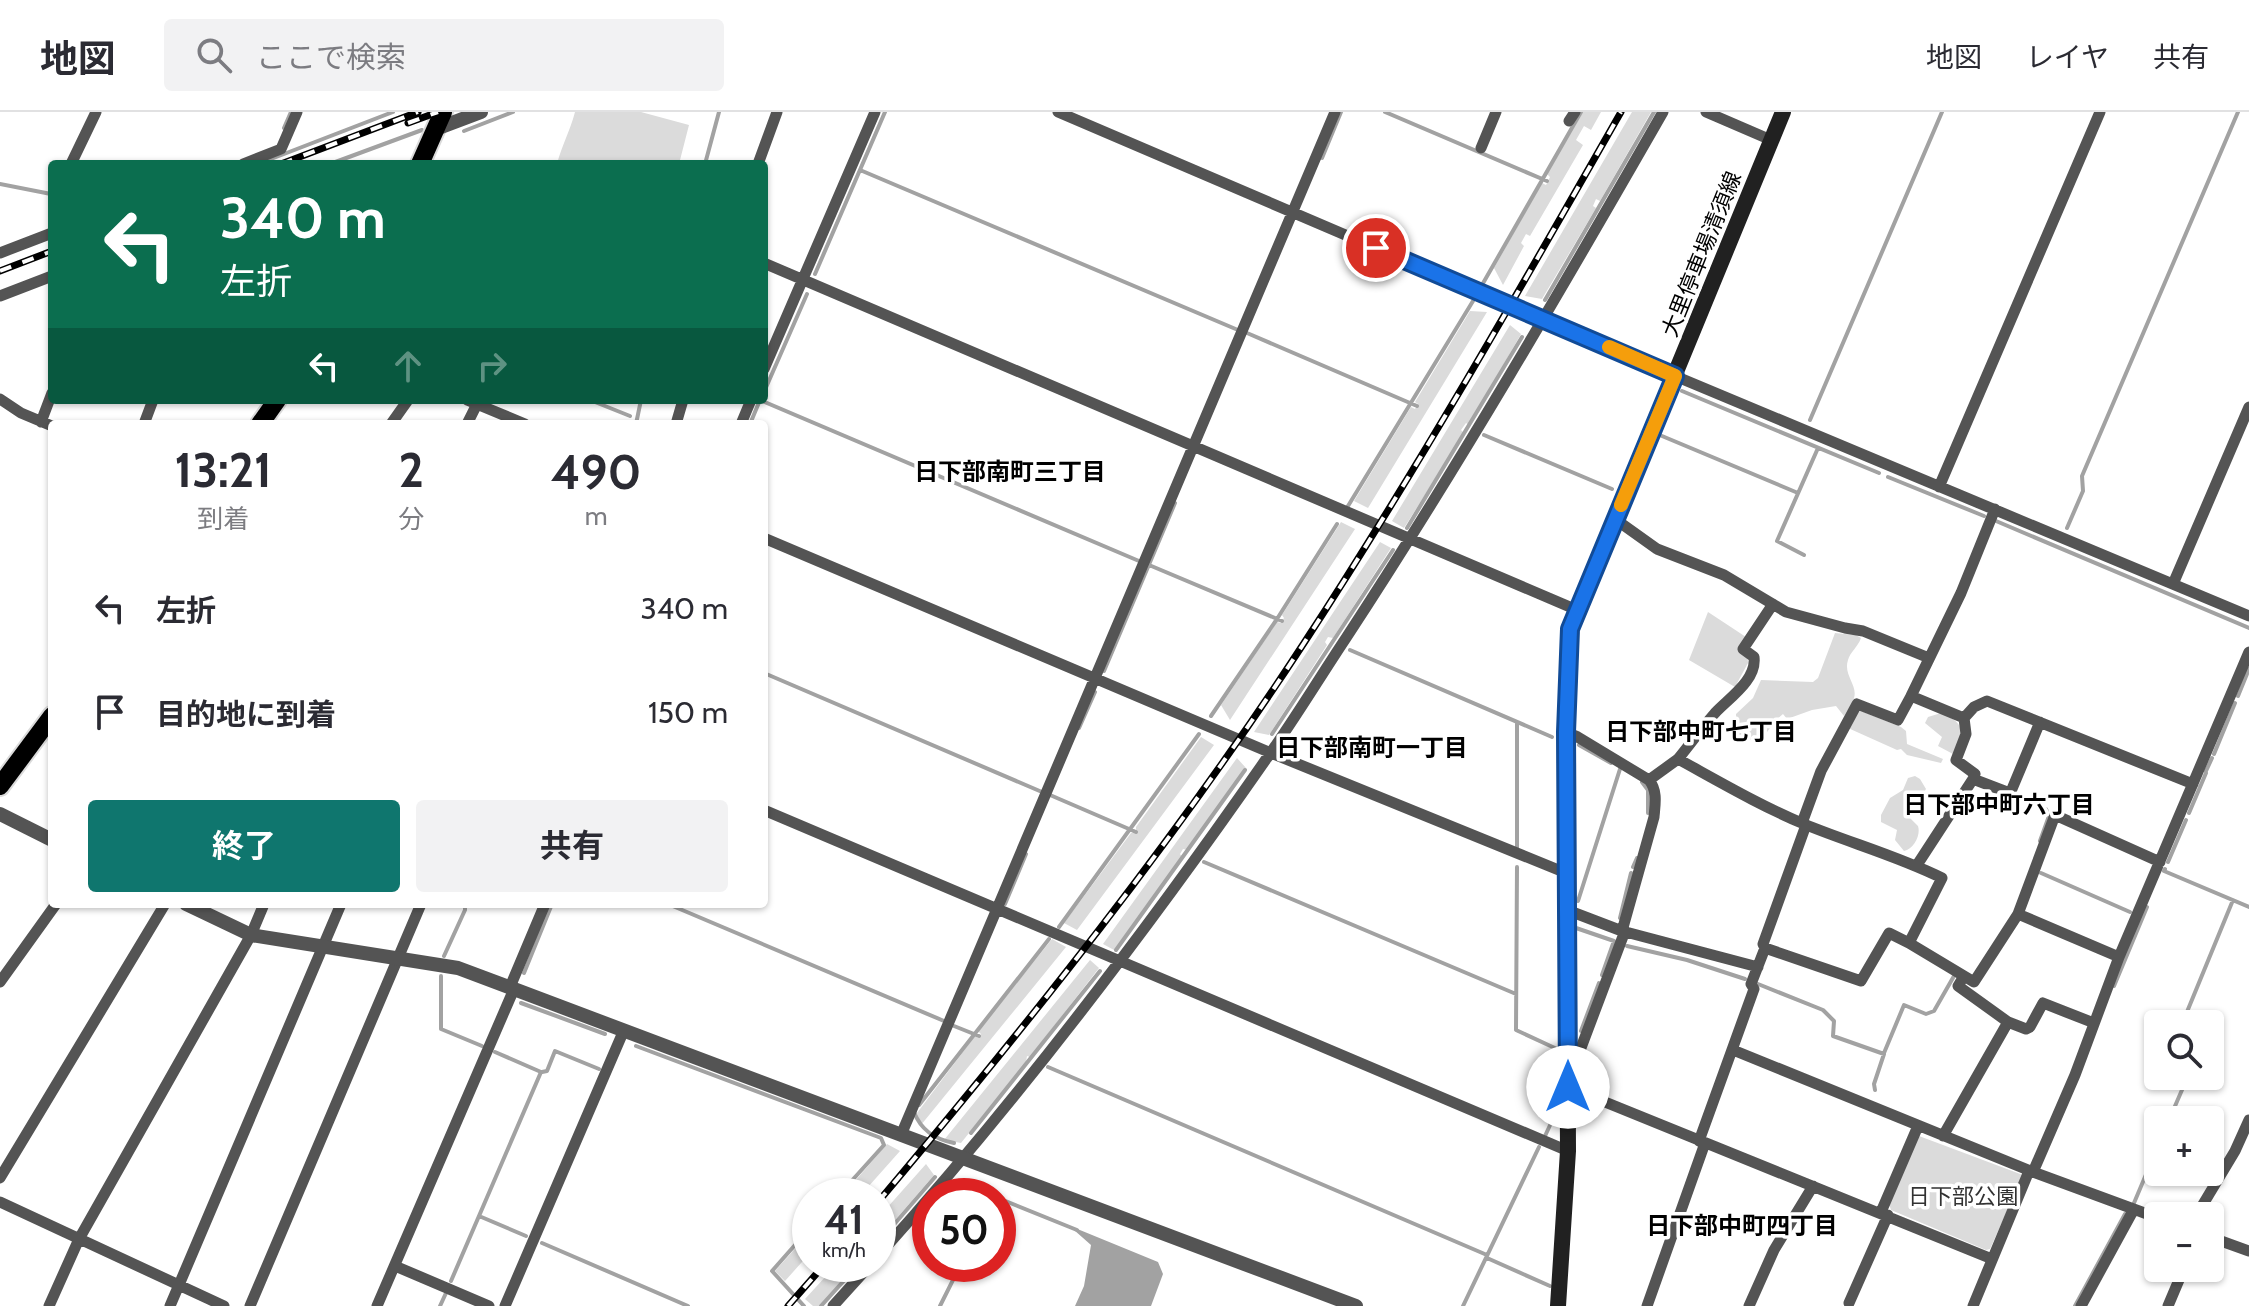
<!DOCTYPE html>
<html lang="ja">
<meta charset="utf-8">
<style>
:root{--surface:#fff;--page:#f2f2f3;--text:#2b2b33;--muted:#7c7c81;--line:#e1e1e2;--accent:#0f766e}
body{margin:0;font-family:Cabin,"Noto Sans JP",sans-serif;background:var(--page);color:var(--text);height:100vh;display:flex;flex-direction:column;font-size:30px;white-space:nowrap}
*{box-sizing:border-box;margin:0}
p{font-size:26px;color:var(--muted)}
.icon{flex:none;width:44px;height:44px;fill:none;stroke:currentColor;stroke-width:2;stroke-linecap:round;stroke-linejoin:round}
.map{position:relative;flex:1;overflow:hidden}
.sheet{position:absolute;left:48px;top:308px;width:720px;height:488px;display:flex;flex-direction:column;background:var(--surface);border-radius:8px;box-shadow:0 2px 6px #0004}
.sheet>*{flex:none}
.top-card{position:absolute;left:48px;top:48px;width:720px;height:244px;border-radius:8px;box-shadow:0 2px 6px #0004;background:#0b6e4f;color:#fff;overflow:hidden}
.buttons{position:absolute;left:2144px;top:898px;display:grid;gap:16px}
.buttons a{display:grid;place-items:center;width:80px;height:80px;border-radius:8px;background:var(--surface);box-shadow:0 2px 6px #0004;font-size:40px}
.speed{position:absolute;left:792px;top:1066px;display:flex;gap:16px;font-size:40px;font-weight:700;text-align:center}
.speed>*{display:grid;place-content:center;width:104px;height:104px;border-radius:50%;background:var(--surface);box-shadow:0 2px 6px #0004;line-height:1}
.speed small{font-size:20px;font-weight:400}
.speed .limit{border:12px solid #d22;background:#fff;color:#111}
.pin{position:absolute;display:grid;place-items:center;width:68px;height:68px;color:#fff;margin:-34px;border:4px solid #fff;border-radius:50%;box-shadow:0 2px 8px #0007}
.me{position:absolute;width:88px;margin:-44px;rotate:0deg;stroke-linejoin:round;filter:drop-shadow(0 0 6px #0008)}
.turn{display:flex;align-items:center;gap:28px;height:168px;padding:0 40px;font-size:36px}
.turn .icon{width:104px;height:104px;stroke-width:2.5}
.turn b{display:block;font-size:56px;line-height:68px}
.lanes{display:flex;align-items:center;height:76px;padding:0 40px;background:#0003;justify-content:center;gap:40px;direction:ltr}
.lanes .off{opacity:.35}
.eta{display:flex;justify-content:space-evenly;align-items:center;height:136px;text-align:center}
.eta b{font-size:48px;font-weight:700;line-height:56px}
.button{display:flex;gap:16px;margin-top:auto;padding:16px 40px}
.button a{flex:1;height:92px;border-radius:8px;background:var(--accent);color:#fff;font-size:32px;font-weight:700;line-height:92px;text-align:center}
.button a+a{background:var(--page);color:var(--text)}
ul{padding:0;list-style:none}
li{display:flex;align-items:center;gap:24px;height:104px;padding:0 40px}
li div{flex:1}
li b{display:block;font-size:30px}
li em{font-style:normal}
header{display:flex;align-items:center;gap:48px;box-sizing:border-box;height:112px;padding:0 40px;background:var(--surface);border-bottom:2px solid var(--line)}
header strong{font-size:38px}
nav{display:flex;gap:44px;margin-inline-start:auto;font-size:28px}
.search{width:560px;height:72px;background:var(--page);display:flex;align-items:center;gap:20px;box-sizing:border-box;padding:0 28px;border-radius:8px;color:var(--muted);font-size:30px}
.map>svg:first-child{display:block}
.green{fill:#dbdbdb}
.water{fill:#a2a2a2}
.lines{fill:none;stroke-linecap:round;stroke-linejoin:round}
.stream{stroke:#a2a2a2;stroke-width:4}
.primary-casing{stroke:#dbdbdb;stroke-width:22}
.minor{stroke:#545454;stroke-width:11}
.tertiary{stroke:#545454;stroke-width:14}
.secondary{stroke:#212121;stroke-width:16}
.primary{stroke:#000;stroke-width:18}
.rail-casing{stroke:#000;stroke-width:7}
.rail{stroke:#fff;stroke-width:4;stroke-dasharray:12;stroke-linecap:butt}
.route-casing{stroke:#114b97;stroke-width:20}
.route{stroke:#1a73e8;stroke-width:14}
.slow{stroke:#f59e0b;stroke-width:14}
.labels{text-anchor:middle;stroke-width:7;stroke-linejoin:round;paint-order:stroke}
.street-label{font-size:22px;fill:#000;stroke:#fff}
.park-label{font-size:22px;fill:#323232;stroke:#fff}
.neighbourhood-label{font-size:24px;font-weight:bold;fill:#000;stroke:#fff}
</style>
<header>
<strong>地図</strong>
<div class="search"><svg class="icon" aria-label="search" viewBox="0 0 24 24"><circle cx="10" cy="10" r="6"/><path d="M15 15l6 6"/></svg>ここで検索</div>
<nav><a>地図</a><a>レイヤ</a><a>共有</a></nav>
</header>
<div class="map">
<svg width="2249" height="1194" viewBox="0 0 2249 1194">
<rect width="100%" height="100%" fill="#fff"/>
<path class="green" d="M575,0h66l48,13 -10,39h-122c5,-19 13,-33 18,-52z
M1583,0h18l-10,18 -7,-4 -8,14 7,5 -53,91 -4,-2 -5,9 3,3 -21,39 -9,-17 48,-85 4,2 4,-8 -3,-3z
M1632,0h19l-51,89 -4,-2 -3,7 3,2 -54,91 -17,-3z
M1470,199l17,1 -119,196 -14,-7 57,-94 4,2 3,-5 -3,-2z
M1510,213l11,9 -52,91 -3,-2 -5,7 3,3 -60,95 -12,-7z
M1341,410l14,7 -125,191 -9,-15 56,-83 4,1 3,-5 -2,-3z
M1380,430l11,6 -58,90 -5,-1 -3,5 2,3 -58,90 -15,-3z
M1708,500l38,25 2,26 -13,24 -46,-27z
M1835,521l21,2 5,3c-3,9 -11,14 -13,22 -5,15 10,25 6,38 -2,6 -7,13 -10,18l-8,-10 -24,4 -25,9 -4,-5c-20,16 -16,35 -46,21l-1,-21 17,-16 8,-18 52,2 5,-4z
M1861,599l40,16 5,4 1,13 36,15 -2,4 -34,-8 -6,-6 -4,1 -49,-22 9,-16z
M1941,601c26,11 22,18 12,41l-15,-8 4,-9 -17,-14 3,-6z
M1201,625l13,8 -137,185 -13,-7 67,-90 5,-1v-5z
M1237,646l9,10 -58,82 -5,-1 -3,5 2,3 -68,93 -11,-6z
M1915,664l5,3 6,10 -17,28 9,9c3,9 -4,23 -14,25l-9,-11 2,-10 -16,-8v-7l9,-17 13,-8 5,-12z
M1052,827l14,8 -145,178 -4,-12 58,-77 4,2 2,-4 -3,-3z
M1090,848l9,8 -69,89 -3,-1 -1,6 -65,81 -17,-3z
M1919,1024l104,39 -33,74 -4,1 -95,-40 -2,-6z
M887,1032l13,7 -40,45h-18z
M926,1052l8,11 -56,65v-22z
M810,1120v21l-25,28 -10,-10z
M837,1152h21l-38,42h-7l-8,-7z"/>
<path class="water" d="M1075,1116l83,34 5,12 -12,32h-76l9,-20 7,-41 -17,-15z"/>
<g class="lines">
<path class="stream" d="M1385,0l162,69
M284,16l7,-16
M464,19l49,-19
M1322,46l19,-46
M258,52l135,-52
M330,52l92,-34
M705,52l14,-52
M860,58l378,160
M0,72l51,10
M815,162l70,-162
M1482,173l99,-173
M1545,188l109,-188
M1247,221l170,73
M1682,279l197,82
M764,280l43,-98
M590,288l40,16
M760,288l379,161
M1810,308l132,-308
M636,312l5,-24
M750,312l10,-24
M1484,323l128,54
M1662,324l136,57
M1888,365l96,39
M1348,394l125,-205
M1996,409l253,107
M1407,416l115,-191
M2067,416l16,-37 -1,-15 156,-364
M1804,443l-27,-14 41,-93
M1149,453l133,56
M1350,538l202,87
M1104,559l71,-168
M764,561l278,119
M2238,584l11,-27
M1211,604l66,-97 60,-95
M1079,616l16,-36
M1272,622l121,-184
M1579,633l32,18
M2214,642l21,-51
M2206,659l6,-13
M1642,670l6,8v23
M1050,683l86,37
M2013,683l33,14 3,7 -9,25
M2189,701l17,-40
M1517,736v-126
M1204,750l312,132
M2168,750l18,-42
M1517,755l-1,163 41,19
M1633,755l4,-9
M2165,757l-1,2 85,36
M2041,761l89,39
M1578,789l42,-132
M668,792l276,117
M1005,792l21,-50
M1620,806l11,-45
M1059,815l140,-193
M1576,816l38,13 -12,34
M1627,834l60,14 58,19
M1116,838l129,-180
M444,844l21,-46v-6
M524,861l28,-69
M441,864v53l41,17
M1758,872l65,26 11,11 -1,15 51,18 -10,30 1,6
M2114,874l33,-79
M521,891l84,31
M2182,912l51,-124
M954,914l25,10
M1581,919l18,-48
M636,934l245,92 3,7 -46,51
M1884,941l20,-48 22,9 8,-3 20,-35
M1048,955l439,188
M542,960l5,-1 8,-20 44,18
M919,993l130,-166
M914,1000c7,18 20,27 40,31
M2169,1008l19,-44
M971,1021l129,-162
M1545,1024l13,-28
M998,1086l79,32
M2134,1091l24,-57
M479,1104l47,20
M542,1131l146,63
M878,1131l57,-66
M1487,1146l63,28
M451,1169l90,-209 -46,-20
M440,1194l6,-13
M804,1194l-32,-35 38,-43
M821,1194l38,-42
M940,1194l21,-42
M1463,1194l76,-159
M2075,1194l50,-92"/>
<defs>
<path id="primary" d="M420,52l23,-52
M260,312l17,-24
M0,674l52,-70"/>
</defs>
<use href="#primary" class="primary-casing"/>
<path class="minor" d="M1058,0l617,264 574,240
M1706,0l65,28
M1569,9l6,-9
M1481,36l15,-36
M71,52l25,-52
M243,52l38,-15 16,-37
M758,52l19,-52
M0,141l52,-20
M764,151l813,347
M0,184l52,-20
M764,257l111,-257
M0,287l21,14 31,13
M467,288l58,24
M41,310l11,-29
M144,312l9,-24
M391,312l17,-24
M467,312l10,-20
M676,312l7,-24
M741,312l10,-24
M1939,375l161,-375
M1615,407l42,30 67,26 62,37 59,16 18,3 66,27
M764,426l507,215 295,120
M2173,472l76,-177
M1964,606l10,-11 13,-6 206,83
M1566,620l10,4 73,44 29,-21c42,23 83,47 126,65 46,19 94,32 138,54l-33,65 -20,-10 -28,48 -96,-33 -14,36 3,5 -55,152
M1678,647c12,-15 24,-31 37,-46 14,-15 42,-33 39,-56l-11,-8 30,-45
M1973,667l2,-5 -19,-14 10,-26 -2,-16 -53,-22 50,-103 34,-84
M1973,667l34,13 5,-3 28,-67
M764,698l804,341
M1802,711l19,-52 36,-67 41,16 13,-24
M1917,753l56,-86
M1567,798l55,21 136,36
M2018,802l101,43
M1622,819l32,-114c1,-12 4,-26 -5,-37
M1909,831l65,39 44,-68 37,-99 105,47
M1765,836l-2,-4 43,-119
M1964,864l-6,10 50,36 18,7 4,-2 13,-24 51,20
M0,870l56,-78
M510,875l35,-83
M1733,938l300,122 125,46
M1570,965l55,-146
M1568,975l424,172
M901,1023l434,-1023
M1943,1024l65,-114
M2033,1060l42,-97 44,-118 130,-305
M0,1066l165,-274
M0,1090l224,104
M1881,1100l37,-86
M2196,1104l39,-65 14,-31
M2210,1125l39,14
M878,1144c141,-157 270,-327 391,-501 27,-38 51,-78 77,-117 112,-171 215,-348 317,-526
M395,1154l94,40
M1849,1191l39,-88
M49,1194l30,-67 172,-304 13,-31
M170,1194l171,-402
M250,1194l171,-402
M377,1194l137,-317
M505,1194l119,-276
M833,1194l38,-42
M1647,1194l58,-163
M1749,1194l25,-56 39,-64
M1973,1194l56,-135
M2081,1194l53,-97
M2168,1194l16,-38"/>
<path class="tertiary" d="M436,17l45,-17
M0,702l52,26
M186,792l65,31 207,33 898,338"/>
<path class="secondary" d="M1558,1194l10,-155 -2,-419 4,-103 213,-517"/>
<use href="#primary" class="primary"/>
<defs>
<path id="rail" d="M408,11l30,-11
M281,52l137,-52
M0,159l52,-20
M878,1090c151,-179 298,-363 426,-559 113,-173 215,-352 317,-531
M788,1194l37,-42"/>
</defs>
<use href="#rail" class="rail-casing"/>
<use href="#rail" class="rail"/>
</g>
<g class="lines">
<defs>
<path id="route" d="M1376,136l299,128 -105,253 -4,103 2,355"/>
</defs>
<use href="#route" class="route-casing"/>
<use href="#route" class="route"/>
<path class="slow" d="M1609,235l66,29 -54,129"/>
</g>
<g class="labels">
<g class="street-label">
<text transform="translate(1701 142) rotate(-68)" y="8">大里停車場清須線</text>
</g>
<g class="park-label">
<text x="1963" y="1092">日下部公園</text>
</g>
<g class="neighbourhood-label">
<text x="1010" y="368">日下部南町三丁目</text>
<text x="1701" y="628">日下部中町七丁目</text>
<text x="1372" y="644">日下部南町一丁目</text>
<text x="1999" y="701">日下部中町六丁目</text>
<text x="1742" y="1122">日下部中町四丁目</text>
</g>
</g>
</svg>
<div class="buttons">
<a><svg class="icon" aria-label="search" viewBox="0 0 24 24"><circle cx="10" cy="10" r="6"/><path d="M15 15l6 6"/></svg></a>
<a>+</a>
<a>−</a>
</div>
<div class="speed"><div>41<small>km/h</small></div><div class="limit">50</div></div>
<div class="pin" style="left:1376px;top:136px;background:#d93025"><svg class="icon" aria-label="arrive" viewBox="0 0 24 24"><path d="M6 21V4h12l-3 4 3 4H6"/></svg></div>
<svg class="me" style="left:1568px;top:975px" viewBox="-20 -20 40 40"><circle r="19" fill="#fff"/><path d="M0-13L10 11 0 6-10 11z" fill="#1a73e8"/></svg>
<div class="top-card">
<div class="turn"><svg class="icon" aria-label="left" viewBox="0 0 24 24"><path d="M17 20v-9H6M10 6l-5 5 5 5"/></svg><div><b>340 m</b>左折</div></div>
<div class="lanes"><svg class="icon" aria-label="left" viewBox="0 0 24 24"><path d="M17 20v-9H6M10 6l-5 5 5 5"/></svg><svg class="icon off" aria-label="ahead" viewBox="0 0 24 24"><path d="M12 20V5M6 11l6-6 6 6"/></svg><svg class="icon off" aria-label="right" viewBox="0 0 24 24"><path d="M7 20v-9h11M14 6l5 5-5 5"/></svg></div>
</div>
<section class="sheet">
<div class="eta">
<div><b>13:21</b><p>到着</p></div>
<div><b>2</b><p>分</p></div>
<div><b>490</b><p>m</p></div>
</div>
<ul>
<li><svg class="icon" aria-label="left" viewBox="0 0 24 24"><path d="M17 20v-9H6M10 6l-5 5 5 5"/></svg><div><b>左折</b></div><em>340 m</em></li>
<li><svg class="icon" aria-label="arrive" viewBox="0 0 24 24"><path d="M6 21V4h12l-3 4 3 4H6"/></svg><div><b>目的地に到着</b></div><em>150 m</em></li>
</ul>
<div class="button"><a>終了</a><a>共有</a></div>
</section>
</div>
